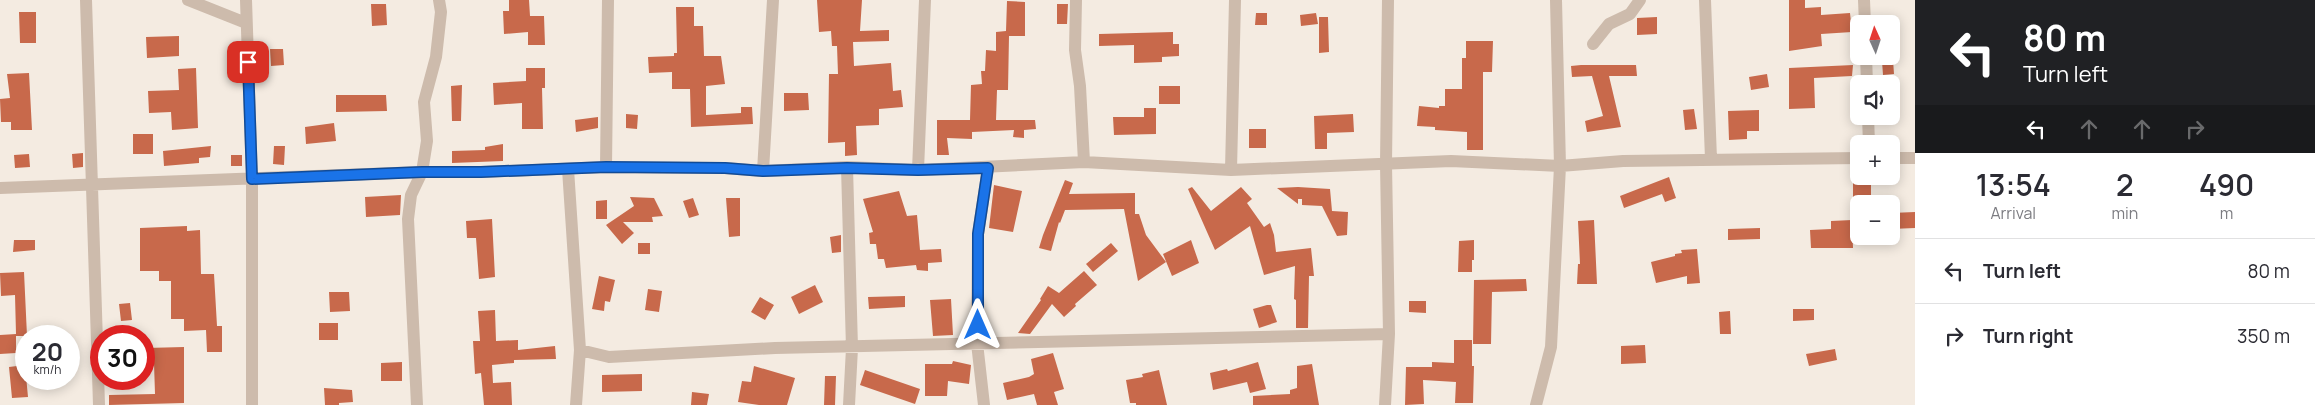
<!DOCTYPE html>
<meta charset="utf-8">
<style>
:root{--surface:#fff;--page:#f7f7f7;--text:#2b2b33;--muted:#7c7c81;--line:#e1e1e2}
body{margin:0;font-family:Manrope,sans-serif;background:var(--page);color:var(--text);height:100vh;display:flex;flex-direction:column;font-size:19px;white-space:nowrap}
*{box-sizing:border-box;margin:0}
p{font-size:16px;color:var(--muted)}
.icon{flex:none;width:28px;height:28px;fill:none;stroke:currentColor;stroke-width:2;stroke-linecap:round;stroke-linejoin:round}
.map{position:relative;flex:1;overflow:hidden}
.panel{display:flex;flex-direction:column;background:var(--surface);width:400px}
.panel>*{flex:none}
.hud{background:#202124;color:#fff;overflow:hidden}
.needle{width:32px;rotate:357deg}
.controls{position:absolute;left:1850px;top:15px;display:grid;gap:10px}
.controls a{display:grid;place-items:center;width:50px;height:50px;border-radius:8px;background:var(--surface);box-shadow:0 2px 12px #0003;font-size:25px}
.speed{position:absolute;left:15px;top:325px;display:flex;gap:10px;font-size:25px;font-weight:700;text-align:center}
.speed>*{display:grid;place-content:center;width:65px;height:65px;border-radius:50%;background:var(--surface);box-shadow:0 2px 12px #0003;line-height:1}
.speed small{font-size:12px;font-weight:400}
.speed .limit{border:8px solid #d22;background:#fff;color:#111}
.pin{position:absolute;display:grid;place-items:center;width:42px;height:42px;color:#fff;margin:-21px;border-radius:10px;box-shadow:0 2px 8px #0006}
.me{position:absolute;width:55px;margin:-28px;rotate:0deg;stroke-linejoin:round;filter:drop-shadow(0 0 4px #0008)}
.turn{display:flex;align-items:center;gap:18px;height:105px;padding:0 25px;font-size:22px}
.turn .icon{width:65px;height:65px;stroke-width:2.5}
.turn b{display:block;font-size:35px;line-height:42px}
.lanes{display:flex;align-items:center;height:48px;padding:0 25px;background:#0003;justify-content:center;gap:25px;direction:ltr}
.lanes .off{opacity:.35}
.eta{display:flex;justify-content:space-evenly;align-items:center;height:85px;text-align:center}
.eta b{font-size:30px;font-weight:600;line-height:35px}
ul{padding:0;list-style:none}
li{display:flex;align-items:center;gap:15px;height:65px;padding:0 25px;border-top:1px solid var(--line)}
li div{flex:1}
li b{display:block;font-size:19px}
li em{font-style:normal}
main{display:flex;flex:1;min-height:0}
.map>svg:first-child{display:block}
.building{fill:#c8694b}
.lines{fill:none;stroke-linecap:round;stroke-linejoin:round}
.minor{stroke:#cdbbac;stroke-width:12}
.route-casing{stroke:#114b97;stroke-width:12}
.route{stroke:#1a73e8;stroke-width:9}
</style>
<main>
<div class="map">
<svg width="1915" height="405" viewBox="0 0 1915 405">
<rect width="100%" height="100%" fill="#f4ebe1"/>
<path class="building" d="M509,0h20l1,16h14l1,29h-17v-13l-24,2 -1,-23h6z
M817,0h45l-2,31 29,-1v11l-36,1 1,24 37,-3 2,28 8,-1 2,17 -24,2v16l-23,1 1,29 -12,1v-14l-17,1 1,-69h9l-1,-28h-5l-1,-15 -12,1z
M1789,0h16v8l16,-1v8l29,-2 2,19 -31,2 1,12 -33,5z
M1007,1l18,1v34h-16l-1,54h-11l-1,30h39l1,9 -12,1v8l-11,-1 1,-7 -42,2v7l-25,-1 2,17h-12v-35h33l1,-35 11,-1 -1,-13h4l1,-21 10,1v-19l10,-1z
M371,4h15l1,21 -15,1z
M1057,4h11l-1,20h-10z
M676,7h18v19h9l1,30h17l4,28 -19,2v29l35,-2v-6h11l1,17 -62,3 -1,-38h-18v-17l-23,1 -1,-16 26,-1v-3h3z
M19,12h17v31h-16z
M1256,13h11v12h-12z
M1316,13l2,11 -17,2 -1,-11z
M1319,17h9l1,35 -10,1z
M1657,17v17l-20,1v-17z
M1173,32v12h6v12l-17,1v5l-28,1v-18l-35,1v-12z
M179,36v20l-32,2 -1,-21z
M1466,41h27l-1,31h-9v78h-16v-18l-32,-2v-3l-18,-1 2,-20 20,2v-2h6v-17h17v-31h4z
M270,49h13l1,16 -13,1z
M1893,60l1,14 -11,1 -1,-14z
M1581,65h55l1,11h-28l12,51 -34,5 -2,-11 18,-5 -11,-40 -20,1 -1,-11z
M1853,65l-1,11 -38,2 1,30 -26,1v-41z
M196,68l2,60 -26,2 -1,-18 -22,1 -1,-22 31,-1 -1,-21z
M526,68h19v20h-3l1,41h-21v-26l-28,2 -1,-22 33,-2z
M29,73l3,57h-21v-8h-10l-1,-23 10,-1 -3,-24z
M1767,74l2,13 -18,3 -2,-13z
M462,85l-1,36h-9l-1,-35z
M1159,86h21v18h-21z
M784,93h24l1,17 -25,1z
M336,95h50l1,16 -51,1z
M1144,108h12v26l-42,1 -1,-18h31z
M1694,109l3,20 -12,1 -2,-20z
M1759,110v21h-12v8l-18,1 -1,-29z
M626,114l12,1 -1,14 -11,-1z
M1353,114l1,18 -27,1v16h-12l-1,-33z
M598,117v11l-22,4 -1,-12z
M334,123l2,18 -30,3 -1,-17z
M1249,129h17v19h-17z
M133,134h20v20h-20z
M503,144v17l-51,2v-12l33,-1v-3z
M211,146l-1,11 -11,1v5l-35,3 -1,-15z
M274,146h11l-1,19 -11,-1z
M83,153v14l-10,1 -1,-14z
M29,154l1,13 -15,1 -1,-13z
M231,155h11v11h-11z
M1669,177l7,21 -11,4 -3,-8 -38,14 -4,-12z
M1065,180l8,3 -4,11 66,-1v21h4l7,21 20,27 -28,19 -14,-72 -59,1 -5,13 -1,-1 -8,29 -12,-3 4,-13z
M1853,181h18v21l-18,2z
M994,185l28,6 -9,41 -24,-4z
M1192,187l19,24 30,-24 11,12 -5,4 17,24 6,-4 4,12 2,17 35,-4 3,28h-5l-1,52h-12v-28l-2,-1 1,-33 -31,9 -14,-49 -35,24 -27,-61z
M1298,187l32,2 2,22 16,1 -1,23 -10,1 -15,-30 -20,-1v-6h-4v5l-21,-16z
M899,191l8,25 10,-1 3,35 21,-1 1,13 -14,1v8l-11,-1 -1,-5 -30,3 -2,-9h-6l-2,-15h-6l-1,-11 4,-1 -10,-33z
M401,195l-1,20 -34,2 -1,-20z
M630,197l24,1 9,18 -11,1 1,5h-30l11,11 -12,11 -16,-19 28,-19z
M693,198l6,17 -10,3 -6,-17z
M726,198h14v38l-11,1z
M607,200v19h-11v-18z
M1915,212v16l-24,1v-16z
M492,219l3,58 -16,2 -3,-41h-9l-1,-17z
M1594,220l3,64h-20l1,-20h2l-2,-43z
M1852,220l1,28h-42l-1,-18 21,-1v-8z
M187,226v5l13,-1 1,44h13l3,52h5v26h-15l-1,-22 -22,1v-12h-13v-38h-12v-10h-19v-43z
M1760,228v11l-32,1v-11z
M841,235v17l-9,1 -2,-16z
M14,240h21v10l-22,2z
M1191,240l8,23 -27,13 -9,-22z
M1474,240v20h-2v12h-14l1,-31z
M638,243h12v11h-12z
M1111,243l7,8 -25,21 -7,-8z
M1697,249l3,34 -13,1v-8l-31,7 -5,-21 24,-6v-2l7,-1 -1,-3z
M1084,271l13,14 -22,19 1,2 -12,11 -12,-13 -22,30 -12,-1 23,-33 -1,-1 8,-13 11,7z
M24,272l3,64h-11v17l-16,1v-19l16,-1 -1,-39 -14,1 -1,-23z
M599,276l16,4 -5,22 -5,-1 -1,10 -12,-2z
M1526,279l1,12 -35,1 -1,52h-18l1,-64z
M815,285l8,17 -24,12 -8,-17z
M648,289l14,2 -3,21 -14,-2z
M329,292h20l1,19 -20,1z
M905,296v11l-36,2 -1,-12z
M760,297l14,8 -9,15 -14,-8z
M951,299l2,36 -20,1 -3,-36z
M1409,301h17v12l-17,-1z
M130,303l2,17 -11,1 -2,-17z
M1267,305h4l6,17 -18,6 -6,-19z
M1793,309h21v11l-21,1z
M495,310l1,31 22,-1v10l37,-4 1,13 -42,1v3l-22,2 1,18 18,-1 1,23h-28l-3,-32 -6,1 -2,-33h7l-2,-30z
M1730,311l1,23h-11l-1,-22z
M319,323h19v17h-19z
M1454,340h18v26h2l-1,37h-18l1,-21 -33,-2 1,24 -19,1 1,-38h26v-5l22,1z
M1645,345l1,18 -25,1v-18z
M184,347v56l-75,2v-10l46,-1 -1,-31 -7,1 -1,-16z
M1835,349l2,11 -28,6 -3,-12z
M1053,353l11,36 -10,3 4,13h-21l-3,-11 -27,6 -4,-17 26,-6 5,-3 -3,-15z
M953,361l18,4 -2,19 -21,-3 -1,15h-22v-32h27z
M402,362v19h-21v-18z
M1258,362l8,27 -16,4 -3,-11 -34,8 -3,-17 17,-4 1,2z
M1312,364l7,41h-66v-9l37,-2v-4l7,-2v-22z
M25,365l3,32 -16,1 -3,-31z
M754,366l41,12 -8,27h-28l-21,-3 4,-21 9,1z
M865,370l55,19 -5,15 -55,-19z
M1159,370l8,35h-31v-2h-6l-4,-23 17,-3 -1,-3z
M642,374v17l-40,1v-17z
M825,376h11l-1,29h-11z
M324,388l28,2 1,12 -14,1v2h-14z
M692,392l17,2 -2,11h-16z"/>
<g class="lines">
<path class="minor" d="M86,0l13,405
M188,0l58,23
M246,0l6,179v226
M1076,0l-1,50 5,36 4,76
M1705,0l6,159
M1864,0l1,24
M1593,44l16,-20 21,-10 10,-14
M1866,56l1,28
M1868,116l1,28
M1891,158h24
M606,167l2,-167
M847,167l5,181 -3,57
M568,169l12,181 -4,55
M918,170l7,-170
M1231,170l4,-170
M763,171l10,-171
M0,188l422,-16h59l125,-5 119,1 38,3 84,-4 71,3 166,-8 147,8 220,-9 109,5 63,-5 236,-3
M580,350l29,7 166,-9 614,-14
M417,405l-9,-186 3,-24 11,-23 5,-31 -3,-39 12,-45 5,-45 -2,-12
M984,405l-7,-62 1,-109 10,-66
M1385,405l4,-71 -3,-170 2,-164
M1536,405l15,-58 9,-181 -4,-166"/>
</g>
<g class="lines">
<defs>
<path id="route" d="M248,62l4,117 170,-7h59l125,-5 119,1 38,3 84,-3 71,2 70,-2 -10,66v91"/>
</defs>
<use href="#route" class="route-casing"/>
<use href="#route" class="route"/>
</g>
</svg>
<div class="controls">
<a><svg class="needle" viewBox="-14 -14 28 28"><path d="M0-13l5 13h-10z" fill="#e53935"/><path d="M0 13l5-13h-10z" fill="#7c7c81"/></svg></a>
<a><svg class="icon" aria-label="sound" viewBox="0 0 24 24"><path d="M4 9h4l5-4v14l-5-4H4zM17 9q2 3 0 6"/></svg></a>
<a>+</a>
<a>−</a>
</div>
<div class="speed"><div>20<small>km/h</small></div><div class="limit">30</div></div>
<div class="pin" style="left:248px;top:62px;background:#d93025"><svg class="icon" aria-label="arrive" viewBox="0 0 24 24"><path d="M6 21V4h12l-3 4 3 4H6"/></svg></div>
<svg class="me" style="left:978px;top:325px" viewBox="-20 -20 40 40"><path d="M0-17L14 15 0 8-14 15z" fill="#1a73e8" stroke="#fff" stroke-width="4"/></svg>
</div>
<section class="panel">
<div class="hud">
<div class="turn"><svg class="icon" aria-label="left" viewBox="0 0 24 24"><path d="M17 20v-9H6M10 6l-5 5 5 5"/></svg><div><b>80 m</b>Turn left</div></div>
<div class="lanes"><svg class="icon" aria-label="left" viewBox="0 0 24 24"><path d="M17 20v-9H6M10 6l-5 5 5 5"/></svg><svg class="icon off" aria-label="ahead" viewBox="0 0 24 24"><path d="M12 20V5M6 11l6-6 6 6"/></svg><svg class="icon off" aria-label="ahead" viewBox="0 0 24 24"><path d="M12 20V5M6 11l6-6 6 6"/></svg><svg class="icon off" aria-label="right" viewBox="0 0 24 24"><path d="M7 20v-9h11M14 6l5 5-5 5"/></svg></div>
</div>
<div class="eta">
<div><b>13:54</b><p>Arrival</p></div>
<div><b>2</b><p>min</p></div>
<div><b>490</b><p>m</p></div>
</div>
<ul>
<li><svg class="icon" aria-label="left" viewBox="0 0 24 24"><path d="M17 20v-9H6M10 6l-5 5 5 5"/></svg><div><b>Turn left</b></div><em>80 m</em></li>
<li><svg class="icon" aria-label="right" viewBox="0 0 24 24"><path d="M7 20v-9h11M14 6l5 5-5 5"/></svg><div><b>Turn right</b></div><em>350 m</em></li>
</ul>
</section>
</main>
